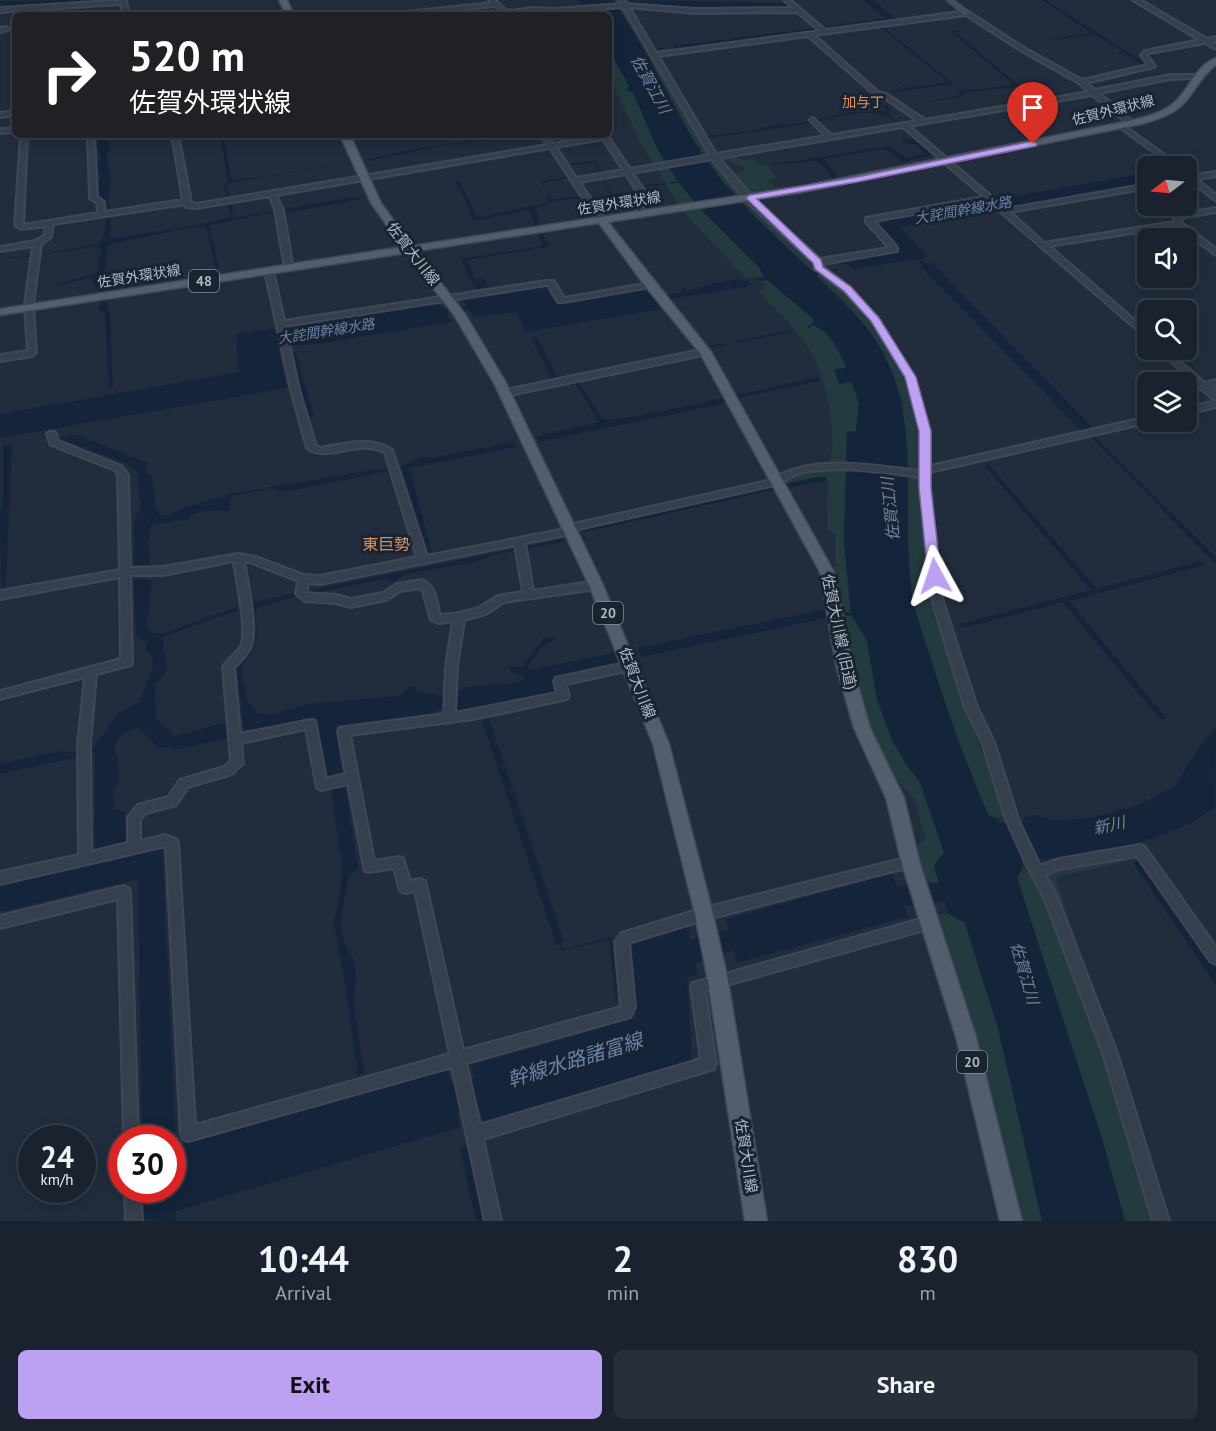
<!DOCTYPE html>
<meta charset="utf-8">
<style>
:root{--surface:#19222e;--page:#262f3a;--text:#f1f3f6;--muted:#9fa4aa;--line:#373f4a;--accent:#bca0f2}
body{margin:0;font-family:"PT Sans","Noto Sans JP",sans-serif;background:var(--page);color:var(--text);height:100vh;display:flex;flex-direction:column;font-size:22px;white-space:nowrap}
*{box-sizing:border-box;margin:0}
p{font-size:20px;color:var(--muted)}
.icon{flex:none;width:33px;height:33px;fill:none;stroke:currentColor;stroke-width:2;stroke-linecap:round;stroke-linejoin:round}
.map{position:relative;height:1221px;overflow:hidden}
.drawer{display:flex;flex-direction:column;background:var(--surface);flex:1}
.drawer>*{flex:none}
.guide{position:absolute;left:12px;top:12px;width:600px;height:126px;border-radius:9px;box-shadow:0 3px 15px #0003,0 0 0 2px var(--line);background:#202124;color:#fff;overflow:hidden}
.needle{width:39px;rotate:254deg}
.buttons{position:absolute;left:1137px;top:156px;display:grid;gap:12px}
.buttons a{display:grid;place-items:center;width:60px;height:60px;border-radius:9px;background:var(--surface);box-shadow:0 3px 15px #0003,0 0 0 2px var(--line);font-size:30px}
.speed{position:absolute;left:18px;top:1125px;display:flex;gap:12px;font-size:30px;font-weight:700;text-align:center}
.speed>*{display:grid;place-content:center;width:78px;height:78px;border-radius:50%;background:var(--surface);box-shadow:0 3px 15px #0003,0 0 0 2px var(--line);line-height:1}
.speed small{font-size:15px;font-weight:400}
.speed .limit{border:9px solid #d22;background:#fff;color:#111}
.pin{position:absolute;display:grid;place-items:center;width:51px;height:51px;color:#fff;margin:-62px -26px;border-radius:50% 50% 50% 0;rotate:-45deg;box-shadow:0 0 6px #0007}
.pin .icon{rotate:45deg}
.me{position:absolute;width:66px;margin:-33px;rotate:355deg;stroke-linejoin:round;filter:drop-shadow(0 0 4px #0008)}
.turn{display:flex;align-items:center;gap:21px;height:126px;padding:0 18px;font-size:27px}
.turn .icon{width:78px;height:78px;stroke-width:2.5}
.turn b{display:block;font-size:42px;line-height:51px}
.eta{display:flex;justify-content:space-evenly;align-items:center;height:102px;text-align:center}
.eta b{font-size:36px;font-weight:800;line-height:42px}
.action{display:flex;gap:12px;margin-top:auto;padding:12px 18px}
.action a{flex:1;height:69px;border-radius:9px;background:var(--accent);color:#111;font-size:24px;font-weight:800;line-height:69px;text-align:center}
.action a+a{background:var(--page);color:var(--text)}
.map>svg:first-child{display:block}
.green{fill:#233b3e}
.water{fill:#13243b}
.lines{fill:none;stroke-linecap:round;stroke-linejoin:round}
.stream-far2{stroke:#13243b;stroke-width:1.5}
.stream-far1{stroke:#13243b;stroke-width:2}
.stream{stroke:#13243b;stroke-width:3}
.street-casing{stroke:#3e4856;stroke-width:4}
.secondary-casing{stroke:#3e4856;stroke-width:2}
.primary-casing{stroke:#3e4856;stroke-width:3}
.street{fill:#353f4d;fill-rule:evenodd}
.secondary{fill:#424e60;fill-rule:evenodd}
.primary{fill:#525e6d;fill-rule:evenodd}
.route{fill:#bca0f2;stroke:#7a689d;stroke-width:1.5}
.labels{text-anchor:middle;stroke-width:6;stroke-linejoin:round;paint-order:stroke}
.far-neighbourhood-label{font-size:14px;fill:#dc9057;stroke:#1a2431}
.far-street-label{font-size:14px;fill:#b0b9c9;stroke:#1a2431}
.far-water-label{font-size:14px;font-style:italic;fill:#6683aa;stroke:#1a2431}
.shield{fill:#1a2431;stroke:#838c9b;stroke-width:1.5}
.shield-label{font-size:14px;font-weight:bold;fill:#b0b9c9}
.street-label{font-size:15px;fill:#b0b9c9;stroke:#1a2431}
.water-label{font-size:16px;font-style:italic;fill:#6683aa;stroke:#1a2431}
.neighbourhood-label{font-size:16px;fill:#dc9057;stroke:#1a2431}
.near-water-label{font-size:20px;font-style:italic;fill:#6683aa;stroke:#1a2431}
</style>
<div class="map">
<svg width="1216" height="1221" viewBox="0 0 1216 1221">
<rect width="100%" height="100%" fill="#212d3d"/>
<path class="green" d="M614,0h6l33,55 7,1 8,14 -5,1 7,14 8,4 24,41 -4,5 15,25 36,45 76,72 20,13 27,29 36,58 9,32 5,31 -5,23 1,25 6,16 8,84 14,66 60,162 -10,2 -8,-3 -43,-106 -33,-111 -5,-61 -4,-134 -9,-25 -15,-31 -17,-25 -46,-46 2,-4 -5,1 -57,-55 -38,-42 -26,-38 -47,-87z
M609,50l20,36 -2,4 6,3 99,148 26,25 6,11h-19l-62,-65 5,-2 -5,-7 -5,1 -39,-64 -30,-64z
M735,156l8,4 9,-1 9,6h5l12,13 -11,2 9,9 -28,4 -18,-18 16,-5c-8,-9 -17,-6 -23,-12z
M767,280c32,26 64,49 80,89l-8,15 12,-2 8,22 -3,27 -9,2 -3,108 7,73 16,27 10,59 30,66 12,14 25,72 -10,14 5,17 -18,-3 -7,-30 11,-12 -10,-38 -24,-27 -23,-43 -18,-64 -15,-83v-48l-8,-8 1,-45 -2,-5 -34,5 -6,3 -4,-9 46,-9c12,-32 -2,-93 -21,-121 -13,-21 -33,-38 -49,-56l8,-2 -6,-7z
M1131,844l-3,17 -73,16 114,344h-44l-22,-79 -86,-264 5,-9 16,9 36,-13 -3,-8z
M949,914l16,9 33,105 44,193h-23l-22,-102 -33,-110 -32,-94z"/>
<path class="water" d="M120,0l-39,4 3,11h-3l-3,-11 -78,4v-7z
M579,0h35l31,51 47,87 26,38 38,42 57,54 6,2 -2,2c22,22 47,44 63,71 44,77 20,165 32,249 3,19 11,38 17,57 17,55 36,108 59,162l8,3 3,5 22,-1 5,-5 11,-2 18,6 35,-3 49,-13 36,-19 27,-43 14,-14 -1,79c-11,6 -21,14 -33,19 -49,22 -107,29 -160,34v8l-5,9 86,264 22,79h-83l-44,-193 -33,-105 -16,-9 -4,-13 -40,5 2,11 -171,46 -2,-13 -38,13 1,12 -10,3 5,83 -209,60 -5,-16 -21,8 3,14 -284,84v10h-22l-1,-3 -9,2 -1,-30h29v-52h-30l-4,-259 -138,33v-29l162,-38 14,302 272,-77 3,14 23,-6 -2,-13 164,-47 -4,-73 57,-18 1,13 39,-10 -3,-11 166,-45 5,13 42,-4 -5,-17 10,-14 -25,-72 -12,-14 -15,-26 -15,-40 -10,-59 -16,-27 -7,-73 3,-109 9,-1 3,-27 -7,-22 -13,2 -5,-15 13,-1c-7,-17 -16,-37 -35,-43l2,-6 -47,-39h-8l-2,-1 7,-2 -6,-11c-32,-32 -67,-62 -91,-101 -14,-22 -23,-48 -34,-72l-7,-3 3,-4 -20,-36v-35h-20z
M629,0l158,3 6,4 -101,2 -42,-2 -20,-4z
M863,0h9l26,20 -71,10 -4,-3 62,-9z
M1042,0h4l102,65 -70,14 64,-14 -47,-31 -45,7 -2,-1 44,-7z
M879,26h3l72,58 -69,9 21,-5 -19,-15 21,15 40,-6z
M815,28l4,3 -142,19 -4,-4z
M965,29l-10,3 63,53 55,-4 -107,11 -5,5 -36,5 33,-6 3,-4 -7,-6 10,5 50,-6 -63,-54z
M882,103l10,7 -4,2 2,3 43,40 -30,7 -18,-13 -62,10 16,19 -6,1 -13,-17 -7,-1 -44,4 114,-18h8l14,11 20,-4 -9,-10h-11l-4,-4 13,-2c-10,-9 -20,-21 -33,-24 -26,-5 -57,7 -82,11 -31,5 -61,9 -91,13l-1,-2 45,-5 21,-6 23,-1 56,-12 33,-1 1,-2z
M98,135h9l4,12 -4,9 4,25 -3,16 3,20 -1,19 5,2 84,-13 32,-8 -7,-32 4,-4 -8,-46h3l9,46 111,-17 -115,19 -2,2 8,33 119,-21 9,2 -76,14 -3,4 -1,-4 -7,-1 -64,13 -2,2 10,42h-3l-10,-42 -19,1 -79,17 -2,22 -7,12 5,12h-6l-7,-13 -47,10 56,-16 -2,-7 3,-15 -3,-4 -68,11 -30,1 39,-3 60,-11c8,-11 11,-38 0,-48v-15l3,-5 -5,-5v-7l4,-7 -4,-9z
M510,135h17l-87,11 -72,15 -2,-2 55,-11z
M1147,173v11l-136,24 -9,-3 -7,1 2,4 -97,17 28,30 -8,2 6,5 6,-1 160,164 -11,3 -161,-164 3,-1 -6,-6 -64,10 -5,-5 -6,1 -4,-5 63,-10 -26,-28 2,-1 109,-20 6,4 8,-2 -1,-4z
M459,181l18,37 74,-16 -15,6 3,17h-4l-6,-15 -55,11 -10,-24 -9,-15z
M538,233h4l7,14 -82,13 8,19 9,-1 4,9 -13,2 -14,-30 82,-13z
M740,279l3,3 5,-1 3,3 -5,3 -89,14 5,8 -136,23 -9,-20 -42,5 -6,-8 -23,4 6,9 -129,21 -30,3 -1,-6 -11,1 -4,2 10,45 -287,50v-24l239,-42 -3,-38 38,-5 2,5 11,1 4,-3 -1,-6 146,-24 7,8 24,-4 -6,-8 84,-14 11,20 90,-15 8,9 28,-6 -2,-3 5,-1 3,3 22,-7z
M101,301h5l4,13 3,74h-4l-4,-76 -7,-1z
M531,337h6l21,42 -46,9v-2l40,-8z
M296,353l18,63 -5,1 -18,-63z
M818,377l2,4 -95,19 -3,4 -183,38 -2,-6 62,-14 -23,-38 -20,2 22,-4 25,38 18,-1 81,-16z
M78,435l70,28 -4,6 8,8 4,33 4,5 6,1 15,-7 49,-15 141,-24 18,-1v2l-104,21 -13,-4 -40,8 -3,15c-14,0 -31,-3 -41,8l-37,6 -3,19 2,21h-16v-43l7,-17 -4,-34 -9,-7 -67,-25 1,-2z
M1096,437l120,121v6l-124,-126z
M514,442l2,5 -107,21 23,84 -4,1 -27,-87 21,-9 11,1z
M12,445l-6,141 -5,2 -1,-75 3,-15v-52z
M988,464l109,125 104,-28 3,4 -135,36 97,117 -6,1 -97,-117 -100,26 -3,-4 131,-34 -107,-125z
M817,477h9l1,4 -58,10 -184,41 -2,-3z
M563,539l1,3 -72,13 -16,7 -71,12c-7,7 -10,8 -20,5l-72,14 -1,-3z
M140,579l12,1 -5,46 3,6 12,2 75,-27 1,3 -76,27 5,34 -12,12 1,36 19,17 52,-14 3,6 -1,10 -49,11 -24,-3 -16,-18c-15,1 -22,7 -26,21l4,10 1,22 -6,10 1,19 11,1 1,30 -31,7v-96l-4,-1 26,-37 22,-12 14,-33 -1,-15 -6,-3 1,-8 -11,-6 -2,-57z
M296,593l1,3 -41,12 1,28 -6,18 -8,10 -1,10 5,26 11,13 11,2 39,-11 91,-8 11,-10 5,1 2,5 23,3 18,-2 7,-6 51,-4 9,-4 -1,-4 -14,-3v-6l11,2 23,-30h8l5,-3 -4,6 -10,5 -15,20 1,4 85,-17 3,9 -65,14 4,15 -90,20 -29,-1 -6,4 -96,11 7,47 -14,3 -12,-59 -55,13h-17l-8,-64c20,-20 17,-31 12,-58l5,-5z
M826,609l1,9 -186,39 -3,-9z
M489,718l75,224 -3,2 2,5 49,-12 6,64h-2l-7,-61 -47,10 -3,-5h-3l-74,-225z
M59,751l19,2 -4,5 -74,16v-10z
M345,786l13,83 -9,5 -9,49 5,21 9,17 2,18 -3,19 11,75 -6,2 -13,-92 -11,-59 9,-52 -12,-82z
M1138,859l8,7 70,101v18l-82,-121z
M467,1146l17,75h-8l-16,-73z"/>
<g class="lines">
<path class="stream-far2" d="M658,49l7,-1
M573,164l21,-2 8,12
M603,177l8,17
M670,183l9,-1
M544,186l-2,-4 22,-4 3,-3 -5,-9
M548,194l1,4
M571,198h9
M595,198l39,-6 10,-6 20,-2"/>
<path class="stream-far1" d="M549,197l1,4 28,-4 4,2
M595,198l10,-1
M827,271l10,-1
M807,328l5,-3
M737,342l54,-11
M709,347l17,-3
M669,355l28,-5"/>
<path class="stream" d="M846,614h5"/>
<defs>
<path id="street" d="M126,0l2,12 3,3 -8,-1 -2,-10 -121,8v-4z
M489,0h6l9,9 8,2 19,-3 24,1 66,-5 -2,-4h6l2,4 68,5 98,-1 -9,-8h6l35,30 142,-19 57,37 58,32 66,-15 -7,-10 4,-4 55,-11 -67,-40h7l67,39 9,-2v4l-5,1 5,3v4l-11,-6 -56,10 -2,2 8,11 -1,1 -68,16 9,7 75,-15h28v2l-2,1 -26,1 -71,14 35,30v2h-4l-38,-30 -183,31 97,83 142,-25v4l-138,24 34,31 130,-21v-7l42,-7v4l-35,6 1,5 34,26v6l-39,-29 -128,20 99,86v7l-160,-138 -114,20 23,26v4l-75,13v2l28,21 28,31 36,59 16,54v35l218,-49v5h3l-221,50v16l11,107 36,112 17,35 24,77 22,47 19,-7 81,-14 4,1 72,101v17l-5,-2 -74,-106 -78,13 -14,6 11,20 61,158 52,168h-16l-50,-168 -59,-156 -17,-31 -21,-47 -24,-77 -17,-35 -16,-51 -18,-61 -11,-118c-37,-4 -78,-12 -116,-5 -11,2 -19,9 -29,13l-201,45 -1,3 -3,1 -45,9 8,48 63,-10 5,4 -5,4 -92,13 -18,12 -22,6 -7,47 -2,46 102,-20 -3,-12 2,-3 4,-1 71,-15 4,1 1,3 -1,3 -69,15 3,12 -2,3 -4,1 -90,19 -123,16 24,126 25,-4 4,1 7,23 10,-2 5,2 1,4 37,165 158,-43 -6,-65 7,-9 82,-25 193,-48 14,-1 4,1 2,4 -2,4 -18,2 -193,50 -73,22 -2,2 6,63 -5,10 -164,46 14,62 221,-66 -10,-72 2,-4 235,-66 5,2 2,4 -2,4 -5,2 -223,62 11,73 -2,5 -231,70 18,82h-16l-33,-154 -264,74 -5,-2 -2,-5 -15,-288 -166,38v-12l79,-17 -1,-111 7,-67 -85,22v-8l121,-32 -1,-82 -120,22v-8l120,-21 -2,-95 -3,-5 -64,-25 -4,-11 2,-2h6l3,9 63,25 7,9 2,93 33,-1 75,-13 18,3 48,18 16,1 97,-19 -32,-104c-25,-16 -58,11 -78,-5l-16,-58 -26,-119 1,-2 7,2 11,50 262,-40h8l10,17 86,-15 4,2 -4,2 -86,15h-6l-10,-17h-2l-261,41 14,64 17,56 4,2c25,-4 50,-13 72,2l35,106 138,-27 1,-3 3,-1 203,-45c39,-27 103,-14 148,-9v-40l-14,-54 -34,-56 -28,-30 -29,-22 -1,-6 -65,-59 -37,-45 -80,14 12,17 -4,11 6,14 -4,2 -4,-2 -6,-14 4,-11 -10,-16 -47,8 27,39 -4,2h-3l-49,-75 -274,47 7,15 10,58 -4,2 -4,-2 -10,-58 -5,-14 -74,12 -10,-1 -1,-3 -132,20 -2,13 -10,7 -8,60 3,49 -4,3 -32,5v-6l28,-4 -3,-47 8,-58 -33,5v-4l35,-6 9,-5 2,-10 -24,3 -7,-3 6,-91h6l-4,90 75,-12 -1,-10 -7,-5 -2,-63h6l3,62 7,5 1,10 78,-12 -11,-65h6l13,67 5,2 351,-59 -6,-10h6l6,9 54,-9 23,34 80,-14 -87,-148 -68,6 -24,-1 -19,3 -12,-4 -5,-5 -84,9h-18l3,-2 96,-10zM629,7l66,6 102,-1 23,19 -164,22zM966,15l54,35 59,33 10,9 -164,28 -39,-26 -8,-2 -64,-57zM808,36l66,58 8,2 36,25 -87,14 -18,-17 -3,2 15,16 -109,18 -58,-98zM903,127l81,70 -118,21v4l23,26 -69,11 -65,-59 -36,-42zM603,139l20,31 -47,8 -20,-31zM515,545l8,47 -25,4 -19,12 -20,5 -19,2c-4,-14 -4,-29 -18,-35l-25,4 -14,9 -32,6 -15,-4 -30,-2 2,-10 12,1zM234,561c2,19 14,68 7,85 -4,8 -14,13 -18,21l8,94 -7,6 -44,13 -12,17 -30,8 -10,12v26l-37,9 -1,-108 6,-70 35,-9 1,-3 -2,-87h33zM244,561l6,1 48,19 -2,13 9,7 31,2 15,4 35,-7 14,-9 20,-3 3,3 8,29 9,3 13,-2 -7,46 -2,47 -104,14 -2,3 8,43 -20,5 -11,-58 -4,-1 -71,14 -6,-66c6,-7 14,-13 17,-22 7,-19 -4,-64 -7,-85zM306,729l11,59 4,2 27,-6 17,87 4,1 25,-4 6,23 5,2 10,-2 35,163 -255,71 -17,-282 -2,-4 -10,-4 -26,6v-22l6,-6 30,-8 12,-18 44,-13 11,-11 -2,-20z
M6,27l3,2 -1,1 -8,2v-4z
M15,111v4l-15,2v-4z
M1119,125h4l57,41h-7l-54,-39z
M15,128v4l-15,1v-4z
M1186,171l7,4 23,-3v4l-19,3 19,16v6l-28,-22z
M705,349l4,3 -1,2 -203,42 -4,-3 4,-3z
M1158,350h8l39,33 11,-3v6l-6,1 6,5v8l-3,-1z
M1216,401v6l-30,7v-6z
M124,886l5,2 1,4 8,246h-14l-6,-239 -118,29v-12z
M125,1190h15l2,31h-16z"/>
<path id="secondary" d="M946,0h8l17,13 -7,2z"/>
<path id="primary" d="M279,0h8l7,15h-8z
M1216,58v7c-16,11 -21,28 -35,41 -11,10 -26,14 -40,18l-338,68 -195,30 103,130 123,220 18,93 18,63 34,70 16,66 56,173 46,184h-22l-44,-184 -54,-173 -16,-66 -32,-70 -18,-63 -16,-93 -120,-219 -54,-66 -47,-64 -183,28 49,63 41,69 97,202 66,159 44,170 15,67 39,240h-22l-37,-240 -13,-67 -42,-170 -64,-159 -95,-202 -40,-68 -48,-62 -406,62v-6l402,-62 -31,-44 -31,-68h10l31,68 31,43 391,-60 326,-65c17,-4 36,-8 48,-21 14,-14 19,-34 39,-42z"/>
</defs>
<use href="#street" class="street-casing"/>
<use href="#secondary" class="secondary-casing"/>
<use href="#primary" class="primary-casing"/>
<use href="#street" class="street"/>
<use href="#secondary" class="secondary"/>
<use href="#primary" class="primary"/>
</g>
<path class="route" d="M1033,141l4,3 -1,2 -179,36 -100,17 64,61 2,7 28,20 28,31 37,59 15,54v57l10,88 -6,5 -7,-5 -9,-88v-57l-14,-54 -34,-56 -27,-30 -29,-22 -2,-6 -67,-65 4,-3 107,-18z"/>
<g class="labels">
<g class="far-neighbourhood-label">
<text x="863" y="107">加与丁</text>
</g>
<g class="far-street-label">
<text transform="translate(1113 110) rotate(-14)" y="5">佐賀外環状線</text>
<text transform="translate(619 203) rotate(-9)" y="5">佐賀外環状線</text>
<text transform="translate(139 276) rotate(-9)" y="5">佐賀外環状線</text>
</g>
<g class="far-water-label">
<text transform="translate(963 210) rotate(-10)" y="5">大詫間幹線水路</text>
<text transform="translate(326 331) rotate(-9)" y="5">大詫間幹線水路</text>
</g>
<g class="shield">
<rect x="189" y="270" width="30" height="22" rx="4.5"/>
<rect x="593" y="602" width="30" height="22" rx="4.5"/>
<rect x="957" y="1051" width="30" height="22" rx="4.5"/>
</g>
<g class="shield-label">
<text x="204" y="286">48</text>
<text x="608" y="618">20</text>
<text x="972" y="1067">20</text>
</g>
<g class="street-label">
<text transform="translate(413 254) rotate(52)" y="5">佐賀大川線</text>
<text transform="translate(839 632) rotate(78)" y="5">佐賀大川線 (旧道)</text>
<text transform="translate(637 683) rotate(69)" y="5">佐賀大川線</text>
<text transform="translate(746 1156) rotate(81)" y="5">佐賀大川線</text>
</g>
<g class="water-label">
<text transform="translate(651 84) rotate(61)" y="6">佐賀江川</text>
<text transform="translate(890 509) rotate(-96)" y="6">佐賀江川</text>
<text transform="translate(1109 825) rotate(-12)" y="6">新川</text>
<text transform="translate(1025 973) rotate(74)" y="6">佐賀江川</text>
</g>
<g class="neighbourhood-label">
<text x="386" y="550">東巨勢</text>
</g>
<g class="near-water-label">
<text transform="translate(575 1060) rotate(-17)" y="7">幹線水路諸富線</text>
</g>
</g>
</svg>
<div class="buttons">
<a><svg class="needle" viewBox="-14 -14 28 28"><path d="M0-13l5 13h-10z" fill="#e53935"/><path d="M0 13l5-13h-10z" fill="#9fa4aa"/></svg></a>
<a><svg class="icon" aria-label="sound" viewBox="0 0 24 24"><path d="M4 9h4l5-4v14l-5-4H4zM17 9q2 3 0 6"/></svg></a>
<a><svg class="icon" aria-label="search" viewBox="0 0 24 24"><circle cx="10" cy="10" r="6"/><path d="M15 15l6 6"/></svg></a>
<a><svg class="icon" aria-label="layers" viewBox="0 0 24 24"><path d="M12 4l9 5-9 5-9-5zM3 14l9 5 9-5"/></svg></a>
</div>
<div class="speed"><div>24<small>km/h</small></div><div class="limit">30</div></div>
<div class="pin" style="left:1033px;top:144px;background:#d93025"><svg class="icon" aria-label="arrive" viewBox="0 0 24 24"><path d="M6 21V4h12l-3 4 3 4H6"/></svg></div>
<svg class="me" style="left:935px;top:576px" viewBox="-20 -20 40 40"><path d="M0-17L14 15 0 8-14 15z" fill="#bca0f2" stroke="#fff" stroke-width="4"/></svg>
<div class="guide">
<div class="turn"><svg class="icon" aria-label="right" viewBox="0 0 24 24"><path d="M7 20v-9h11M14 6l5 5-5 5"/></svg><div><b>520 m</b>佐賀外環状線</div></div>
</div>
</div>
<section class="drawer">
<div class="eta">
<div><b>10:44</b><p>Arrival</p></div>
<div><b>2</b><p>min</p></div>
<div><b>830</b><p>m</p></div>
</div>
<div class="action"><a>Exit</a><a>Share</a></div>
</section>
